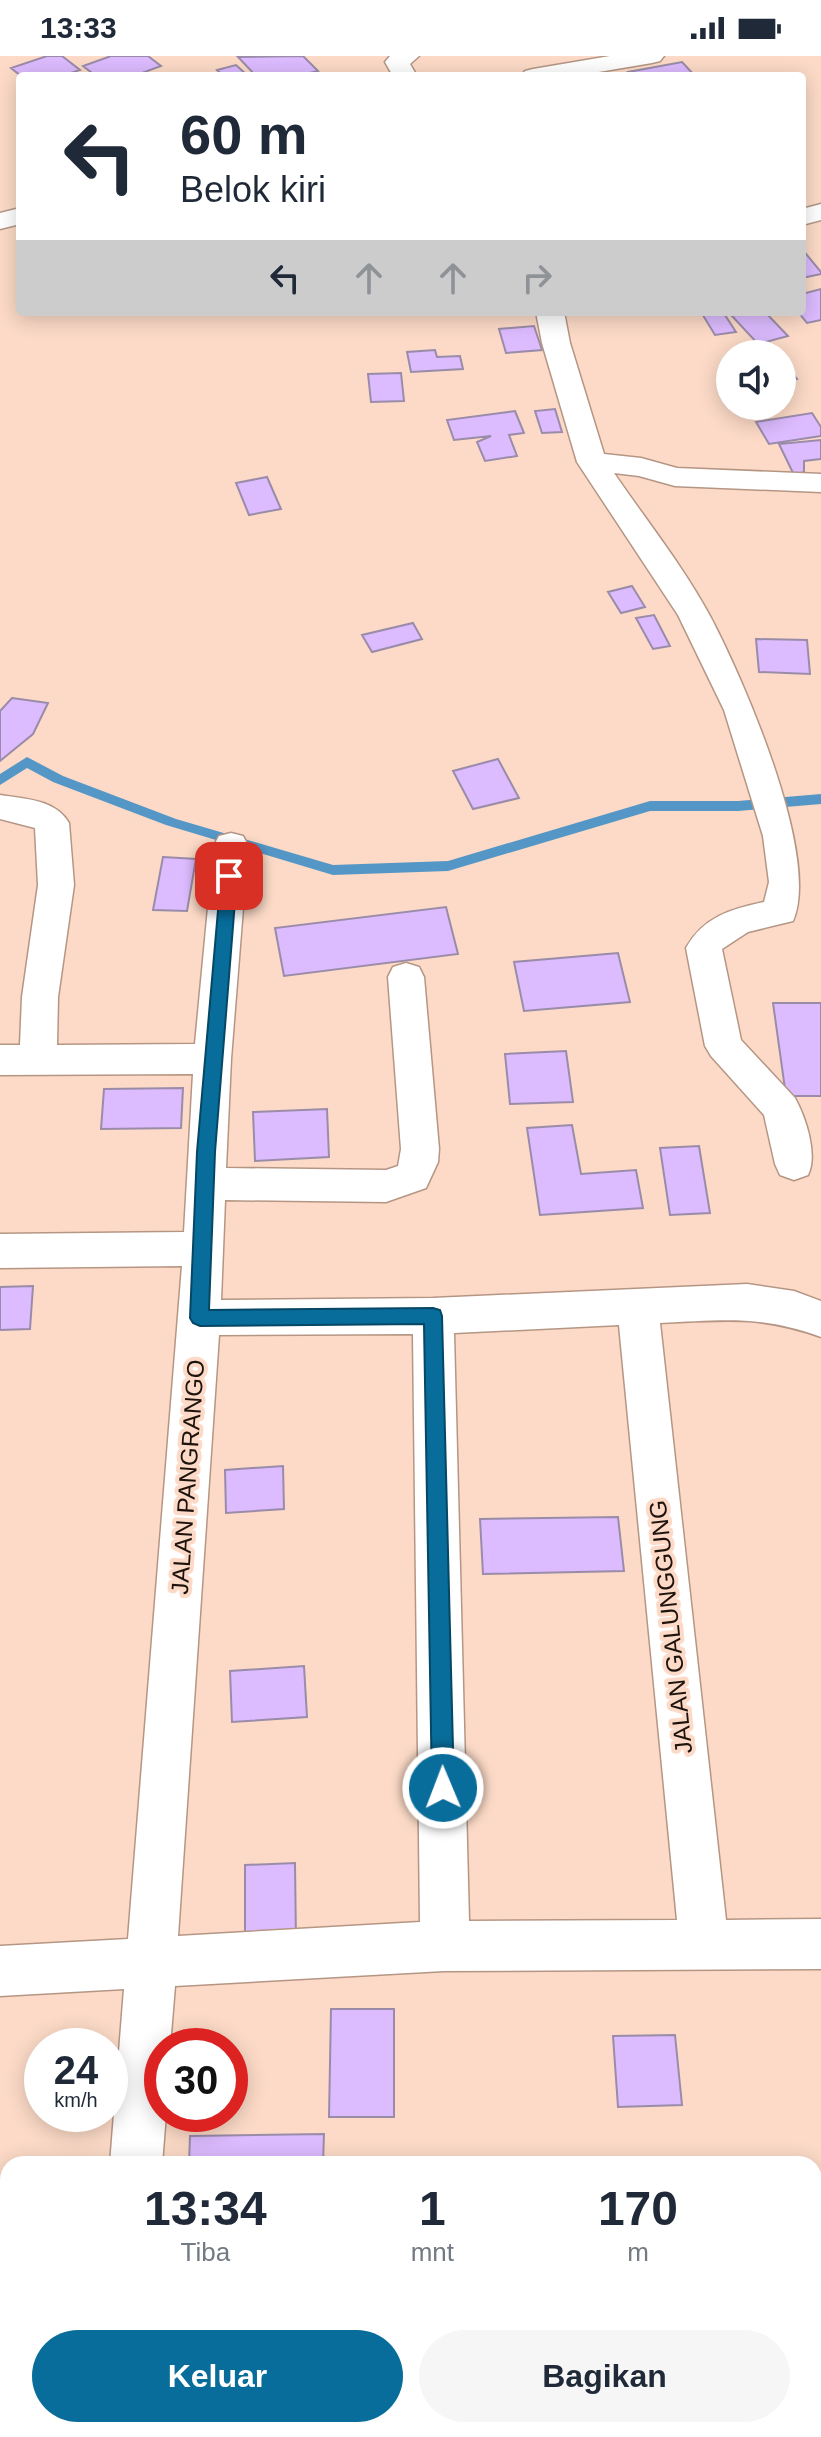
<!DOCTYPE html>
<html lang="id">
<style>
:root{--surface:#fff;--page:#f6f6f7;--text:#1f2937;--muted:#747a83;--accent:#086d9b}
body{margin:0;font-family:Arial,sans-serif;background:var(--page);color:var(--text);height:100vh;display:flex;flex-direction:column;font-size:30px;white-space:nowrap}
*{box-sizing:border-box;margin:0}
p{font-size:26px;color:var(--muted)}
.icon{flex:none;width:44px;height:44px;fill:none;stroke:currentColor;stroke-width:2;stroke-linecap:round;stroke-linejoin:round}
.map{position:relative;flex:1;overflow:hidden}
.panel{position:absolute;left:0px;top:2100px;width:822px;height:282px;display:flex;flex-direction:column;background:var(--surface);border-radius:24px 24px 0 0;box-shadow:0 4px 20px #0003}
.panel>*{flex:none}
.hud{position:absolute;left:16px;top:16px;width:790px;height:244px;border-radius:8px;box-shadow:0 4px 20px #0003;background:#fff;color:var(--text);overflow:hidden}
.controls{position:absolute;left:716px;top:284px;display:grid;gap:16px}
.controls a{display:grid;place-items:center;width:80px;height:80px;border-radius:50%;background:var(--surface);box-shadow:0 4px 20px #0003;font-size:40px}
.speed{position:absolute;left:24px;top:1972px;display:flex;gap:16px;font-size:40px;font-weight:700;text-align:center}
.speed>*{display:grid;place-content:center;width:104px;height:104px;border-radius:50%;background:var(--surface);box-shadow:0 4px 20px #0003;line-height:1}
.speed small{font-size:20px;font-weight:400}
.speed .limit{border:12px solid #d22;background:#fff;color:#111}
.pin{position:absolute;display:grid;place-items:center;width:68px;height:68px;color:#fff;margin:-34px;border-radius:16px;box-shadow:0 4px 12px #0006}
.me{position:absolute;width:88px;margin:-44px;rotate:359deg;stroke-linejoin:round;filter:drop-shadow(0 0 6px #0008)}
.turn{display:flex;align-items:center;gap:28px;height:168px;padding:0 32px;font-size:36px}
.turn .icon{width:104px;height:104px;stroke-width:2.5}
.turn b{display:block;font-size:56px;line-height:68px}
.lanes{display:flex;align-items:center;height:76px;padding:0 32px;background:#0003;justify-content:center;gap:40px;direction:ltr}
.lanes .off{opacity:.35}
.eta{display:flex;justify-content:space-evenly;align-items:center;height:136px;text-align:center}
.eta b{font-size:48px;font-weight:600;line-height:56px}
.primary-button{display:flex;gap:16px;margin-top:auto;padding:16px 32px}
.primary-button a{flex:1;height:92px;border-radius:48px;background:var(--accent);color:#fff;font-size:32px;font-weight:600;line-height:92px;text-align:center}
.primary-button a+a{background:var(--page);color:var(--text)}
.status{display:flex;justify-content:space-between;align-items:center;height:56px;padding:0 40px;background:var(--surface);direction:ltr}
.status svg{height:22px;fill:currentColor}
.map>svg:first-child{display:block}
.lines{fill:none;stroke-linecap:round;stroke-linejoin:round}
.stream{fill:#5497c6;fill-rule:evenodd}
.building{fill:#dcbbfe;stroke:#9a8ca9;stroke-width:2}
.street-casing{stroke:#b59684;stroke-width:3}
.street{fill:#fff;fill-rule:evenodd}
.route{fill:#086d9b;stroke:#054765;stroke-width:2}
.labels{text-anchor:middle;stroke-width:8;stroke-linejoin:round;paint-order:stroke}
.street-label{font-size:24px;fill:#1e130c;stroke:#fcdac7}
</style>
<div class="status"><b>13:33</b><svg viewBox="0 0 49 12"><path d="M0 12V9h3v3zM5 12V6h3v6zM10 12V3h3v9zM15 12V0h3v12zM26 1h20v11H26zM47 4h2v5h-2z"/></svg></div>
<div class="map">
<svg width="821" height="2381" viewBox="0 0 821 2381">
<rect width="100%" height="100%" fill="#fcdac7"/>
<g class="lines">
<path class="stream" d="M27,701l36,19 113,43 157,46 115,-4 202,-60h88l83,-7v10l-83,7h-88l-202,60 -115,4 -167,-50 -113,-43 -26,-14 -27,17v-11z"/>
</g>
<path class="building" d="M47,0h15l18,14 -18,6h-41l-10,-8z
M111,0h37l13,10 -27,10h-38l-13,-10z
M303,0l15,15 -21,5h-41l-18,-19z
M682,6l13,14h-64l-3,-4z
M236,9l12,11h-25l-6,-6z
M802,193l19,23v2l-19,4z
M821,233v31l-14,3 -9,-11h4v-18z
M701,256h22l13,20 -21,3z
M747,256h18l23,24 -30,8 -26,-28z
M534,270l8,24 -36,3 -7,-24z
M435,294l2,7 23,-1 3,13 -52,3 -4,-20z
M782,305l15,18 -15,4z
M401,317l3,28 -33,1 -3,-28z
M555,353l7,23 -20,1 -7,-22z
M515,355l9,22 -15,2 8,21 -32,5 -8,-19 14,-6 -37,4 -7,-20z
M812,357l9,14v9l-52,8 -13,-22z
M821,384v19l-17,2v11l-10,3 -15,-31z
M267,421l14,32 -32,6 -13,-32z
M632,530l13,21 -24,6 -13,-21z
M654,559l16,31 -17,3 -17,-31z
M413,567l9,16 -50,13 -10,-17z
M756,583l51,1 3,34 -51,-2z
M12,642l36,5 -15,31 -33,27v-50z
M498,703l21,39 -46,11 -20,-38z
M163,801l33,2 -9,52 -34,-1z
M446,851l12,47 -174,22 -9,-48z
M618,897l12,49 -106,9 -10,-49z
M773,947h48v93h-35z
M566,995l7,51 -63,2 -5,-50z
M183,1032l-2,40 -80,1 3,-40z
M327,1053l2,48 -74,4 -2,-49z
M572,1069l9,49 55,-4 7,38 -103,7 -13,-87z
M699,1090l11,67 -40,2 -10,-67z
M33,1230l-3,43 -30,1v-43z
M283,1410l1,43 -58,4 -1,-43z
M618,1461l6,54 -141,3 -3,-55z
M304,1610l3,51 -75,5 -2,-51z
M295,1807l1,79 -51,1v-78z
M331,1953h63v108h-65z
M675,1979l7,70 -64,2 -5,-71z
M324,2078l-1,30h-134l1,-28z"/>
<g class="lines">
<defs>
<path id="street" d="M390,0h29l-9,8 7,12h-24l-8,-14z
M610,0h54l-4,5 -8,2 -77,13h-54l4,-5 8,-2z
M821,148v16l-19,5v-16z
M20,152v16l-20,5v-16z
M536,256h28l6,31 34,111 37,4 36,10 144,6v18l-146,-6 -36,-10 -25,-3c32,47 69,93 96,143 33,62 111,241 83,305l-45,11 -26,17 19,91 54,58c11,20 23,57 13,77l-14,5 -14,-5 -5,-11 -11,-49 -53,-59 -6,-10 -19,-98c17,-31 45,-39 78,-46l5,-20 -6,-46 -39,-126 -46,-95 -101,-153 -35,-119z
M0,739c25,4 55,4 69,28l5,62 -16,112 -1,48 138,-1 19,-199 5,-9 12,-3 12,3 5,9 -17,214 -5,109 160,2 12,-4 3,-17 -13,-172 5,-10 13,-4 13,4 5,10 15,172 -1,13 -12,26 -40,14 -161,-2 -4,100 212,-2 314,-14 47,7 27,10v36c-61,-22 -97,-17 -161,-14l66,597 95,-1v50l-377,2 -269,15 -5,60h-8v68h4l-4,50h-52l14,-175 -124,7v-50l128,-7 54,-673 -182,2v-34l184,-2 9,-158 -193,1v-30h20l2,-48 16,-112 -3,-57 -35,-9zM619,1269l58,595 -208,1 -15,-588zM413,1278l7,588 -242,14 41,-601z
M814,2210h7v54h-7z
M0,2222h8v54h-8z
M15,2374h56l-1,7h-56z
M248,2374h56v7h-56z"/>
</defs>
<use href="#street" class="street-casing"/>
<use href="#street" class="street"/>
</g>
<path class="route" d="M229,814l8,6 -22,276 -6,158 224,-2 7,2 2,6 12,472 -3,8 -8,3 -7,-3 -4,-8 -8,-464 -224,2 -7,-3 -3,-5 7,-166 24,-276z"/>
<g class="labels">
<g class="street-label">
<text transform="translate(188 1421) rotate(-86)" y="8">JALAN PANGRANGO</text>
<text transform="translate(671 1571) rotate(-96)" y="8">JALAN GALUNGGUNG</text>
</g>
</g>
</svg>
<div class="controls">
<a><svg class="icon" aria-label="sound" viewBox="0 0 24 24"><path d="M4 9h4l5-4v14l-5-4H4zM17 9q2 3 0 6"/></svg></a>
</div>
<div class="speed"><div>24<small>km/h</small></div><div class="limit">30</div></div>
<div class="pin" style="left:229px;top:820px;background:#d93025"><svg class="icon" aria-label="arrive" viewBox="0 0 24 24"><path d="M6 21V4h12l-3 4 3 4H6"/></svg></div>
<svg class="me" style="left:443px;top:1732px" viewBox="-20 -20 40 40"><circle r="17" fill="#086d9b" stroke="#fff" stroke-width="3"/><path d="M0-11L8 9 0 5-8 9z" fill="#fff"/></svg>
<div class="hud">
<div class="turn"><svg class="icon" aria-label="left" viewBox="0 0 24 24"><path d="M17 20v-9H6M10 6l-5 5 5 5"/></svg><div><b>60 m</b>Belok kiri</div></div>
<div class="lanes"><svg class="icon" aria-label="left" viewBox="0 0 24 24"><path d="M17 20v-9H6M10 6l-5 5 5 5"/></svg><svg class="icon off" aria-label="ahead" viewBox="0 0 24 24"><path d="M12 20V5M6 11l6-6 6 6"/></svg><svg class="icon off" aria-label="ahead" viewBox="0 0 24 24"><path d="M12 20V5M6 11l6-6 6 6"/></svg><svg class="icon off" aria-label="right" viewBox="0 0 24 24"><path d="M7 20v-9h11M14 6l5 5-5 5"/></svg></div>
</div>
<section class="panel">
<div class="eta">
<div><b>13:34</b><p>Tiba</p></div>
<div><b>1</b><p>mnt</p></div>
<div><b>170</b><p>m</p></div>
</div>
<div class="primary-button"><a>Keluar</a><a>Bagikan</a></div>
</section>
</div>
